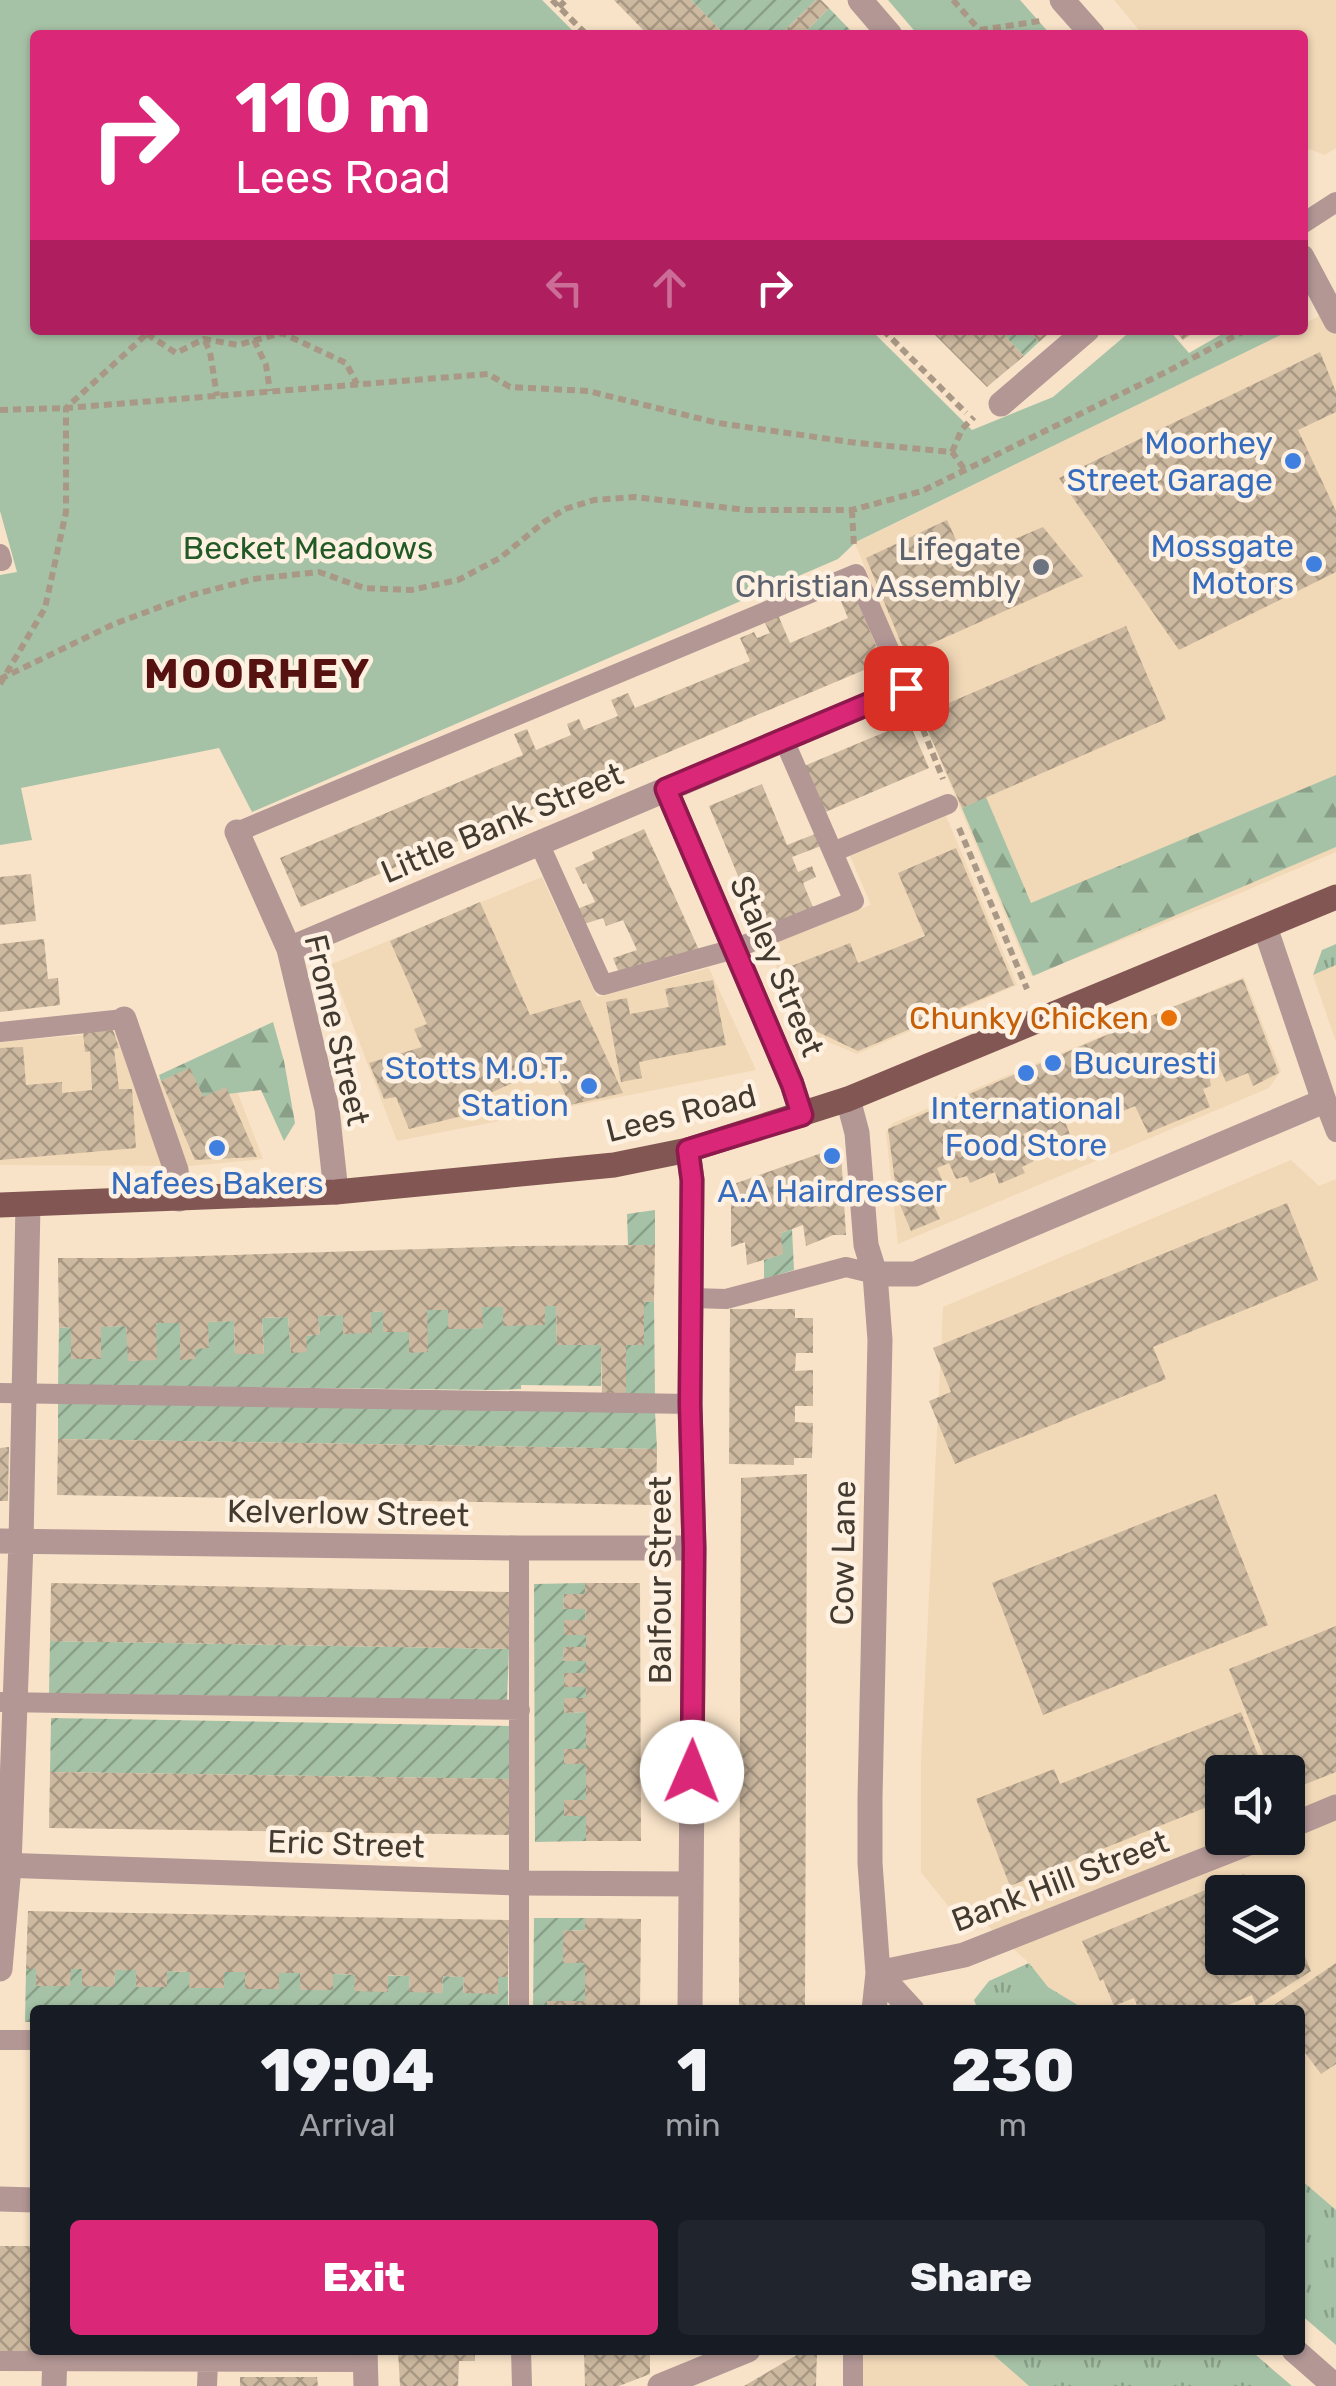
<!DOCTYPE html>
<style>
:root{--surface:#171b24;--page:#20242c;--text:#f1f3f6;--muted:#9ea1a6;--accent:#db2777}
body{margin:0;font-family:Rubik,sans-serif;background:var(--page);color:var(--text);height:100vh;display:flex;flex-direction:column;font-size:38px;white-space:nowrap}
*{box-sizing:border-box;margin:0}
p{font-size:32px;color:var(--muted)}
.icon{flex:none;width:55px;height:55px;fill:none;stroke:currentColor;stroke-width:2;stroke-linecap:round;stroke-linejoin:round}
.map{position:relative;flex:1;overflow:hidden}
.panel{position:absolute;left:30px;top:2005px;width:1275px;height:350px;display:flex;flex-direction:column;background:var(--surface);border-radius:10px;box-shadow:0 2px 8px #0004}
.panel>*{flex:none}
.top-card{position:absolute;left:30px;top:30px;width:1278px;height:305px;border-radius:10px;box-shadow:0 2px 8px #0004;background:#db2777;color:#fff;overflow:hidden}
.fabs{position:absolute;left:1205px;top:1755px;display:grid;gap:20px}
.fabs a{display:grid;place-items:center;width:100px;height:100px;border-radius:10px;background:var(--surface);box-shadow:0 2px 8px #0004;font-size:50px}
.pin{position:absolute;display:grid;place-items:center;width:85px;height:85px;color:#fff;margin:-42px;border-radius:20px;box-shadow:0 5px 15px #0006}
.me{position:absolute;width:110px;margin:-55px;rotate:1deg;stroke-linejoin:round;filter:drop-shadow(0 0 8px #0008)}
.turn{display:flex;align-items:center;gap:35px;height:210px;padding:0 40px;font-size:45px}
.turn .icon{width:130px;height:130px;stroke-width:2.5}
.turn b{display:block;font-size:70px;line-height:85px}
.lanes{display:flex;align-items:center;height:95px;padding:0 40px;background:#0003;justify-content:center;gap:50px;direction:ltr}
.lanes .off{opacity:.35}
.eta{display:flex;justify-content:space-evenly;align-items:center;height:170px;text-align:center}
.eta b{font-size:60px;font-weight:800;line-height:70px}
.button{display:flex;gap:20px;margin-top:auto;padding:20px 40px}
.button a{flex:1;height:115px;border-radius:10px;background:var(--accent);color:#fff;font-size:40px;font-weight:800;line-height:115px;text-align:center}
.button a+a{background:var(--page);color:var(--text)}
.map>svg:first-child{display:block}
.built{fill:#f1d8b7;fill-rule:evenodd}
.grass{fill:url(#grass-tufts)}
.forest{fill:url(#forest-firs)}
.park{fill:#a6c2a6}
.garden{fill:url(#garden-furrows)}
.building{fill:url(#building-cross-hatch)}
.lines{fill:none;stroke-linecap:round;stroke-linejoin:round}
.path{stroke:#a89885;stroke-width:6;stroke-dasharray:8 5;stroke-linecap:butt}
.service{stroke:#b29795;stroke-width:20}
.minor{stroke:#b29795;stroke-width:25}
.primary{stroke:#825653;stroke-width:25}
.route-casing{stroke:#8e194d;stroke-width:25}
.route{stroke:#db2777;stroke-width:18}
.shop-dot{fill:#3f7fe0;stroke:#fef1e2;stroke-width:4}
.worship-dot{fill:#6b7280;stroke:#fef1e2;stroke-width:4}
.food-dot{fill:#e8710a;stroke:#fef1e2;stroke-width:4}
.labels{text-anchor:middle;stroke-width:9;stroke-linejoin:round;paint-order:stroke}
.shop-label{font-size:32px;fill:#366cbe;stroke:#fef1e2;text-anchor:end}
.park-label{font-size:32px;fill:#225a27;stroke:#fef1e2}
.worship-label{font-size:32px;fill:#5b616d;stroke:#fef1e2;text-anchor:end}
.street-label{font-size:32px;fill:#433b30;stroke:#fef1e2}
.food-label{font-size:32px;fill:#c56008;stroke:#fef1e2;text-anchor:end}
.district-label{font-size:42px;font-weight:bold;letter-spacing:2.5px;fill:#561211;stroke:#fef1e2}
</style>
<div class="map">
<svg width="1336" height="2386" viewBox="0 0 1336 2386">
<defs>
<pattern id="grass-tufts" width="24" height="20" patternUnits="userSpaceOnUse" patternTransform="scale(2.5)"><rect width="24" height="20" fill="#a6c2a6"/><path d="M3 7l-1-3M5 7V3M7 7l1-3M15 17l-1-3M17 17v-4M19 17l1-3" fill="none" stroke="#899f88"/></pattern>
<pattern id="forest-firs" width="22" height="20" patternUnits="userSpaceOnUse" patternTransform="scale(2.5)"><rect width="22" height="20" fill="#a6c2a6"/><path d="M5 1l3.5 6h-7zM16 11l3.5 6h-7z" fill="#899f88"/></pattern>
<pattern id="garden-furrows" width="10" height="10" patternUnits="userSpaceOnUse" patternTransform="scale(2.5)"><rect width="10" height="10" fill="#a6c2a6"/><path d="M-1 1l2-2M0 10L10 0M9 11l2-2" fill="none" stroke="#899f88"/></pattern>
<pattern id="building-cross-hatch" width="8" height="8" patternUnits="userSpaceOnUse" patternTransform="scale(2.5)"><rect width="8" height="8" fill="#cdb9a0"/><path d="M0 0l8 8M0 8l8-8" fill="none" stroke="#a89883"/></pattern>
</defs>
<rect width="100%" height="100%" fill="#f8e3c8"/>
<path class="built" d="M1114,0h222v148l-11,7 -22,-8 -1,-112h-159z
M1336,308v544l-105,45 -200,79 -110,-261 -7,-26 -59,-146 436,-213h11l1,-6z
M946,816l71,169 -160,69 -55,-23 -34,-85 103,-41 -21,-49z
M542,877l55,120 112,-29 47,102 -359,71 -67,-176z
M1336,965v77l-23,-67z
M1244,977l37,94 -12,17 -371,156 -12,-112 7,-9z
M118,1032l18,54 88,-29 39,102 -73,7 -190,-1v-123z
M1291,1160l28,26 17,-7v1039l-36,-33v-175h-214l-38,-23 -19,-24 -50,-45 -27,-7 -31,-39v-111l22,-454zM1222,1772h66v66h-66zM1222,1892h66v66h-66z
M863,2350h125l41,36h-169v-20z"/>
<path class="grass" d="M1336,944v21l-23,10 9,-25z
M1029,1963l19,24 38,23h-108l-4,-10 15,-19z
M1300,2179l36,31v135l-36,-31z
M988,2350h262l42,36h-263z"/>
<path class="forest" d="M1336,775v72l-303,129 -71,-168 24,-11 45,106z
M273,1022l11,39 11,62 -11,18 -23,-51 -58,7 -13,-28 -29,12 -2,-6z"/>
<path class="park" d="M0,0h542l35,35h-542v295h836l101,100 81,-33 79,-67h37l20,23 40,-23h62l-435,212 -18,17 -586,253 -33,-64 -198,40 11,52 -32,5v-270l17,-3 -17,-61z
M888,0h132l31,35h-133z"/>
<path class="garden" d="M691,0h125l-36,35h-55z
M829,8l23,24 -2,3h-48z
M1011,330h18l10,12 -15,14 -19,-20z
M655,1210v35h-27l-1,-31z
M792,1229l2,41 -30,9v-19l18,-6 -1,-21z
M654,1301l1,94h-29v-50h18v-43z
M545,1306h11l1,39h44v41l-80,-1v4l-26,1 -437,-5 1,-57 12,-1v31l29,1 1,-32 25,-1 3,35 13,-1 14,-37h24v36h15v-10l13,-27 26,-1 1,33 29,-1 -2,-35 26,-1 3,35h15v-16l14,-2 -2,-18 25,-1v18h28v-21l12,-1v21h26l1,21 17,-43h21v19l34,-1v-21h21v18h42z
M58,1402l597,10 2,37 -599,-10z
M585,1583v11h-21l-1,15h23l-1,11 -21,1v14h22v12h-22l-1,13 23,1v12l-22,1v13h22v11l-22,1v14l22,-1v37l-22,1v14h22v36l-22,1v14l22,1v25l-51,1 -1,-258z
M50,1641l459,8 -2,52 -458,-8z
M51,1718l466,8 -1,53 -466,-7z
M534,1918h51v12l-22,1v32h22v38h-37l-1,9h-14z
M26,1969h56l32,17 1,-16h21l1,17h30v-16l23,1v16h33l1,-16h21l1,17h32l1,-16h21v17h32l1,-16 77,2 -1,15 33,2 1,-17 21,1 -1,16h34l1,-16h10v33h-473v12h-10z"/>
<path class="building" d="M614,0h77l34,35h-77z
M816,0h5l8,8 -27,27h-22z
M930,330h81l-6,6 19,20 -37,31z
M1029,330h24l-14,12z
M1174,330h23l-14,10z
M1320,352l16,40v20l-38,18 38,81v61l-157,78 -120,-172z
M947,520l18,40 78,-33 40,49 -177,79 -40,-97z
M854,593l29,69 -582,245 -21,-49 243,-103 -9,-21 13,-5 9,21 35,-15 -4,-11 12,-5 5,11 34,-14 -7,-16 17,-7 7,15 115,-47 -10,-23 14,-6 3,6 13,-5 -6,-12 14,-6 12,28 47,-20 11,-5 -8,-19z
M1126,626l40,93 -204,89 -41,-93z
M909,722l20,46 -106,45 -19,-47z
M762,784l25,61 28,-11 6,12 -29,11 6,15 14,-6 4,11 -13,6 10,24 -53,22 -51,-123z
M644,829l55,121 -80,23 -6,-15 24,-8 -14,-30 -17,6 -3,-8 -19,6 -7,-15 18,-7 -9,-19 -3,1 -8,-16 20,-9 -3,-7z
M956,848l58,137 -156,66 -55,-26 -22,-55 69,-27 8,20 67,-27 -27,-63z
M31,874l5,47 -36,4v-48z
M480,902l50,113 50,-15 43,93 -53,12 -18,-39 -90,39 4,10 -57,14 -13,-32 -12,2 -15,-36 53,-16 -8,-18 13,-5 -37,-83z
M44,939l4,40 10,-1 2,27 -60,7v-68z
M1243,979l36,94 -26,13 -5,-13 -22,9 -12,-27 -8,3 5,28 -8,3 7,18 -62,26 -13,-27 -38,16 -6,-14 -27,11 7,18 -27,11 -8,-20 -13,6 11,27 -12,6 3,6 -26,11 -4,-12 -25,11 -3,-7 -11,3 -7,-16 -12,5 7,17 -16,7 12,27 -29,12 -20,-48 4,-1 -7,-53 265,-114z
M713,980l13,65 -87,17 3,16 -21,4 -15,-80 21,-4 3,16 39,-7 -4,-18z
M113,1030l6,18 -5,1 5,40h13l4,59 -136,12v-112l23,-1 3,38 36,-3v11l30,-3 -2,-39 -5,1 -2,-20z
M190,1068l13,29 23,-10 31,70 -62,3 -34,-79z
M830,1150l11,3 5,82h-13l-27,11 -3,-21 -22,8 2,21 -36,11 -2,-23 -14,5v-62z
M1287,1203l31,77 -165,67 13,32 -211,85 -26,-63 22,-9 -18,-44z
M655,1245l-1,56 -10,1v43h-18v50h-24l-1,-50h-44l-1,-39h-11v19l-42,1v-19h-21l1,21 -18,1h-17v-19h-21l1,42 -19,1v-21h-26v-21l-12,1 1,21 -29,1v-19l-25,1 2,18 -14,2 1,16 -16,1 -3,-36 -26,1 2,36h-29l-1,-33 -26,1 1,26 -14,1 1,10 -16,1v-37h-24l1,37 -29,1 -2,-35 -25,1v32h-30v-32l-12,1 -1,-70h80l379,-12z
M730,1309h65v9h18v35h-17l-1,18 18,-1v36h-18v16l18,1 -1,35h-18v7l-65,-1z
M58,1439l599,10 -1,56 -599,-10z
M9,1447l-1,54h-8v-53z
M807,1474l-2,536h-66l2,-532z
M1216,1494l52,131 -225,90 -51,-132z
M51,1583l459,9 -1,57 -459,-8z
M585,1583h55l1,258h-55v-25h-22v-16h22v-36h-22v-15h22v-37l-22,1v-15h22v-11h-22v-14h22v-12h-23l1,-14h22v-12h-22v-15h21l1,-11h-23l1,-15h21z
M1336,1626v146l-48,19v-19h-18l-41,-103z
M1241,1712l24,60h-43v29l-212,85 -34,-87 78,-30 6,15z
M50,1772l466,7 -1,56 -466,-7z
M1244,1874l7,18h-29v66h66v-42l23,55 -55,35 -4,-11 -36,15h-77l-5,-12 -20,8 -11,-27 -3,2 -18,-40z
M28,1911l481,9 -1,57h-10v17l-35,-1 1,-16 -21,-1 -1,17 -33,-1 1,-16 -22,-1v17l-34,-1 1,-16 -11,-1h-11v16h-33v-17h-21v16h-34v-17h-21v16h-35l1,-16 -23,-1v16h-31v-17h-21l-1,17 -32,-1v-17h-11l-1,17h-34v-17h-10z
M585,1918l56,1 -1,91h-93v-9h38v-38h-22v-32l22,-1z
M1336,1963v101l-15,10 -21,-28v-36h-27l-2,-3z
M0,2246h35l-3,109 -32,1z
M398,2350h77v11h-16l-1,25h-58z
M584,2350h66v24l-31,12h-34z
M805,2350h12l-1,36h-72z
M240,2377h77l1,9h-78z"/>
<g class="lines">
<path class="path" d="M552,0l35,35
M953,0l31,35
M559,7l7,-7
M980,30l60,-9
M883,330l83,83
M147,334l29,19 28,-14 34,6 44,-12 64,30 11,21
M254,340l12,25 4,26
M205,341l5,11 7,44
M0,410l66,-2 422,-34 22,13 78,4 130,32 139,20 95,9 13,18
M952,452l10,-23 12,-12
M852,510l2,38
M0,679l114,-55 78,-29 61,-16 66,-7 45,16 47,2 47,-10 42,-22 44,-36 21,-13 29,-9 41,-3 111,13h106l70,-19 246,-120 78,-41
M0,684l45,-76 21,-96v-104l85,-78
M918,717l25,62
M959,828l68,161"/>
<path class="service" d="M1302,224l34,-22
M0,554l2,7h-2
M237,832l619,-258 50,114
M539,843l64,142 131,-36 120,-48 -70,-161
M833,852l115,-48
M0,1032l124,-13
M1324,1101l12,31
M692,1298l34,1 120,-32 29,7
M0,1393l690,11
M0,1702l520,8
M519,2010v-462
M0,2040h35
M521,2350l1,36
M0,2361l365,1
M207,2386l1,-24
M853,2386v-36"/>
<path class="minor" d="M860,0l30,35
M1062,0l31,35
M1302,257l34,64
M1001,404l86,-74
M666,789l126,295 10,31
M237,832l52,117 38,160 9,83
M289,949l617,-261
M124,1019l52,151 3,29
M848,1099l9,34 9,112 9,29 5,66 -10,458v65l8,110 -4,37
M688,1150l4,30 -2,224 4,144 -4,462
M875,1274h40l409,-173 -59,-174
M0,1541l519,7h175
M1288,1827l48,-20
M0,1865l521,18 169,1
M0,1969l9,-103 12,-324 7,-337
M878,1973l86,-18 297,-117
M878,1973l34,37
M0,2199l35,1
M365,2350l1,36
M1294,2350l41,36
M54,2386l1,-36
M660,2386l88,-36"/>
<path class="primary" d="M0,1205l336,-13 278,-27 74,-15 160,-51 488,-202"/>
</g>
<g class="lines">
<defs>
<path id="route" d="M692,1772l2,-224 -4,-144 2,-224 -4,-30 114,-35 -10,-31 -126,-295 240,-101"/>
</defs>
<use href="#route" class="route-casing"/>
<use href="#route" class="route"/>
</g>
<g class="shop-dot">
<circle cx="1293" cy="461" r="10"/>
<circle cx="1314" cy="564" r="10"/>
<circle cx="1053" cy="1063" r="10"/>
<circle cx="1026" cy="1073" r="10"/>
<circle cx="589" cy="1086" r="10"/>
<circle cx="217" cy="1148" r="10"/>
<circle cx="832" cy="1156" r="10"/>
</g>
<circle class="worship-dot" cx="1041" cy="567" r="10"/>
<circle class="food-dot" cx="1169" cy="1018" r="10"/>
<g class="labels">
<g class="shop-label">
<text x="1273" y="454">Moorhey<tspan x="1273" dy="37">Street Garage</tspan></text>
<text x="1294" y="557">Mossgate<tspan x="1294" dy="37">Motors</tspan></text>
<text x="1073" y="1074" text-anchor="start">Bucuresti</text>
<text x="569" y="1079">Stotts M.O.T.<tspan x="569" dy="37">Station</tspan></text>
<text x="1026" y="1119" text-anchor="middle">International<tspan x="1026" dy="37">Food Store</tspan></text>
<text x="217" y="1194" text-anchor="middle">Nafees Bakers</text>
<text x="832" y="1202" text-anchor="middle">A.A Hairdresser</text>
</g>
<g class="park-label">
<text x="308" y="559">Becket Meadows</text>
</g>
<g class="worship-label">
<text x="1021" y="560">Lifegate<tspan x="1021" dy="37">Christian Assembly</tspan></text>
</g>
<g class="street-label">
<text transform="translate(502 823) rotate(-23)" y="11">Little Bank Street</text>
<text transform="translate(777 966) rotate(67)" y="11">Staley Street</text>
<text transform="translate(337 1030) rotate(77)" y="11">Frome Street</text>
<text transform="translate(681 1113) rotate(-14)" y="11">Lees Road</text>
<text transform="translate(348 1513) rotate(1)" y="11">Kelverlow Street</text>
<text transform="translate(843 1553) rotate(-89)" y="11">Cow Lane</text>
<text transform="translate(660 1580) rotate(-90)" y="11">Balfour Street</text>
<text transform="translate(346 1844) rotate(2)" y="11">Eric Street</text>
<text transform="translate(1060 1881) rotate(-21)" y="11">Bank Hill Street</text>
</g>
<g class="food-label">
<text x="1149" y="1029">Chunky Chicken</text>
</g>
<g class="district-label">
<text x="258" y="688">MOORHEY</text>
</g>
</g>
</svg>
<div class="fabs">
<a><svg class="icon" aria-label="sound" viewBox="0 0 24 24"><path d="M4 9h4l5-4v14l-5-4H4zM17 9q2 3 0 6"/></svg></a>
<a><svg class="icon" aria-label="layers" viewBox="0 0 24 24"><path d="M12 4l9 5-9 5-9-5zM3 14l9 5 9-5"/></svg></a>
</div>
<div class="pin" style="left:906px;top:688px;background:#d93025"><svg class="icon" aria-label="arrive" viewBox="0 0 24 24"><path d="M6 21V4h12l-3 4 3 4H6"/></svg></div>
<svg class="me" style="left:692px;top:1772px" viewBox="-20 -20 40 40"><circle r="19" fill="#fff"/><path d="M0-13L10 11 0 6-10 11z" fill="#db2777"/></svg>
<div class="top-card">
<div class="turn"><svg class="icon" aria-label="right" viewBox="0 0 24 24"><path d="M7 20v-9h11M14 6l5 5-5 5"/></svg><div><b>110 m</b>Lees Road</div></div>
<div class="lanes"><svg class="icon off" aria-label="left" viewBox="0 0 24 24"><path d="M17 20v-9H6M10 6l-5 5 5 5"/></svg><svg class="icon off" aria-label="ahead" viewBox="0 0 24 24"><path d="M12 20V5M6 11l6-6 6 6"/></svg><svg class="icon" aria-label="right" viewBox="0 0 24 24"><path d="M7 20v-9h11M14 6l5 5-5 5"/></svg></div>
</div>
<section class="panel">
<div class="eta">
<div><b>19:04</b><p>Arrival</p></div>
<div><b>1</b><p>min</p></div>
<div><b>230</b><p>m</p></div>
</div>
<div class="button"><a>Exit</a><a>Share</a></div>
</section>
</div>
